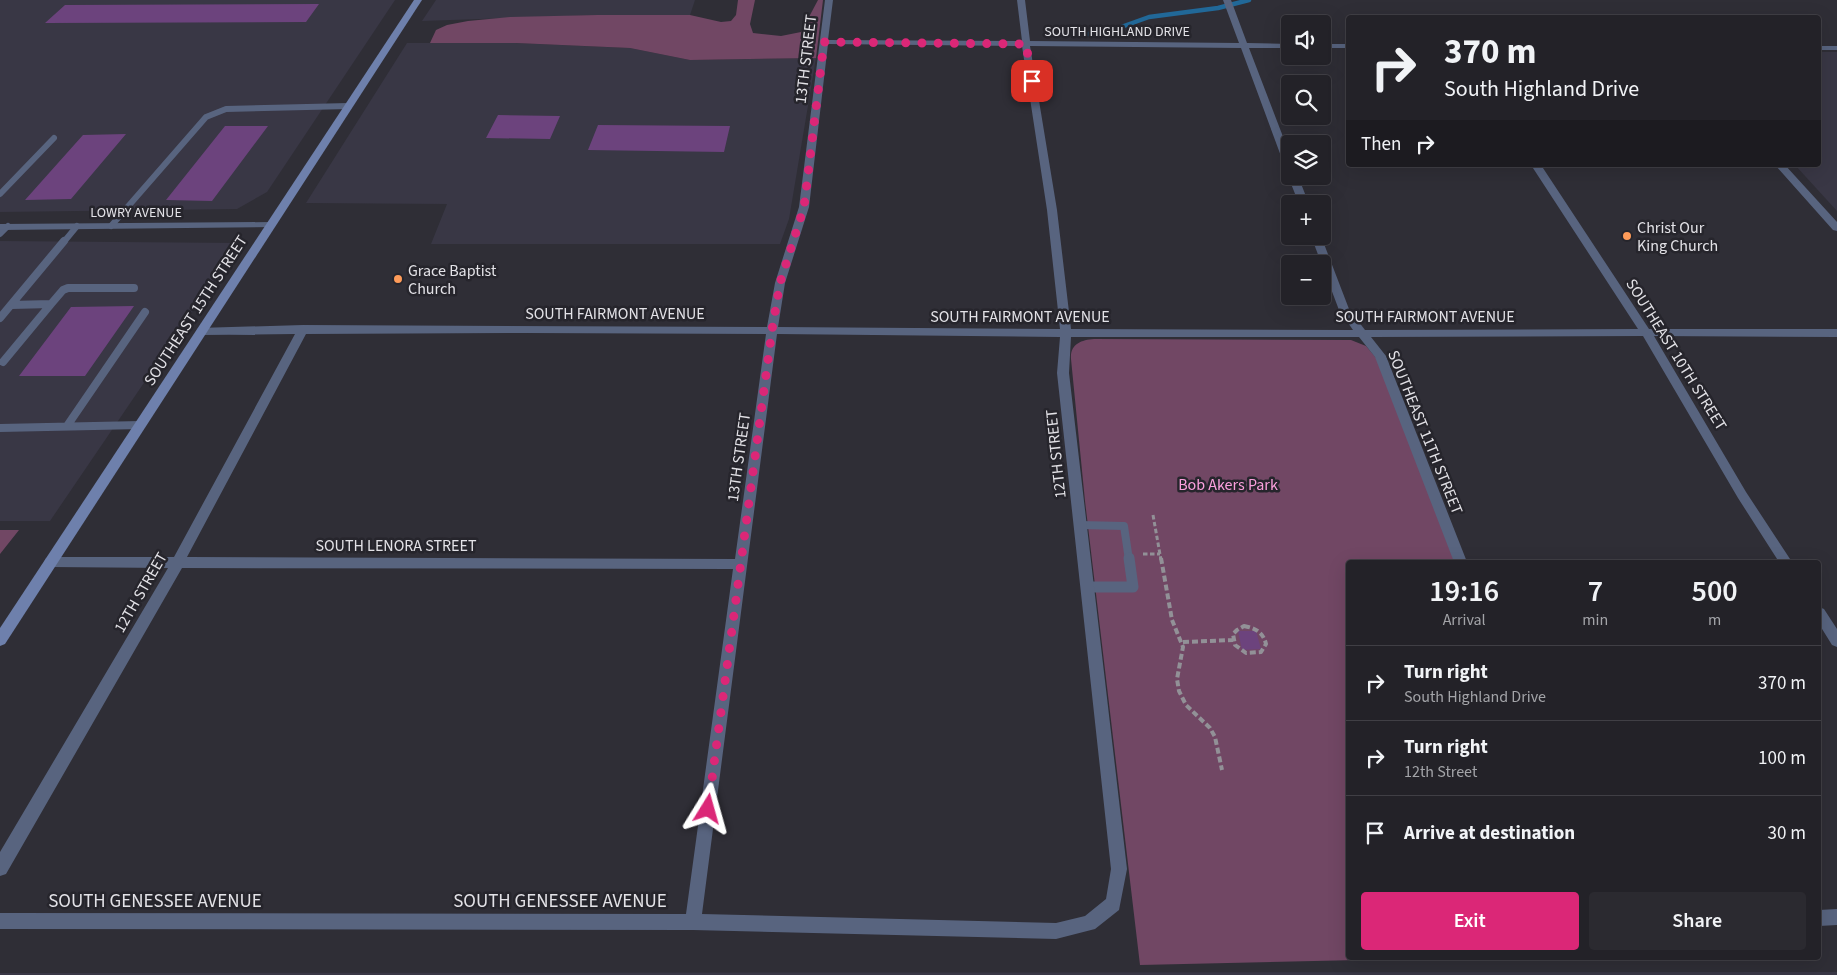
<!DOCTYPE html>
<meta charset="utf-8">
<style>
:root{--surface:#232228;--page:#2b2a30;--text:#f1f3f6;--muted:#a3a4a8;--line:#403f45;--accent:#db2777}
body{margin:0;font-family:"Source Sans 3",sans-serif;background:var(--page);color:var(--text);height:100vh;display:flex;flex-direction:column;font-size:19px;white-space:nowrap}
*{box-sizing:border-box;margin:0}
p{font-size:16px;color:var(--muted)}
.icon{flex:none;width:28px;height:28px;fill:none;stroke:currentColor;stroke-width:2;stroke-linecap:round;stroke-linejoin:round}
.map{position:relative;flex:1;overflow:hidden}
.drawer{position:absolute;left:1346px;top:560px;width:475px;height:400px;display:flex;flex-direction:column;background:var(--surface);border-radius:5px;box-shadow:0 5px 20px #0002,0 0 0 1px var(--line)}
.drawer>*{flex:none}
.banner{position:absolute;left:1346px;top:15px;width:475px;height:152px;border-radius:5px;box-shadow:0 5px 20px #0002,0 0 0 1px var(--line);background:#232228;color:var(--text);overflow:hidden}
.buttons{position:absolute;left:1281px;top:15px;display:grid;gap:10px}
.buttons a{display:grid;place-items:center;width:50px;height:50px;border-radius:5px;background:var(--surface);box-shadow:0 5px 20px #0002,0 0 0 1px var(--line);font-size:25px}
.pin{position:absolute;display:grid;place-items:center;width:42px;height:42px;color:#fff;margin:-21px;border-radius:10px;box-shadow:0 2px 8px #0006}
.me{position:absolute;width:55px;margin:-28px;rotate:8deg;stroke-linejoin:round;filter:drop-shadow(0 0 4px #0008)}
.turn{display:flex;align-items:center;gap:18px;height:105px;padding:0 15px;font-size:22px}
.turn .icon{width:65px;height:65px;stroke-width:2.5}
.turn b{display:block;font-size:35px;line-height:42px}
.then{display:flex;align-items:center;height:48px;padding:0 15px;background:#0003;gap:10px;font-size:19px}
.eta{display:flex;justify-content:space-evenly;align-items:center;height:85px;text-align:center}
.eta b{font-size:30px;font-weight:600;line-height:35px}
.primary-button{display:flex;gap:10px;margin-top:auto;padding:10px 15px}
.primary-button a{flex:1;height:58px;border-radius:5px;background:var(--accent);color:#fff;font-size:20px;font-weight:600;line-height:58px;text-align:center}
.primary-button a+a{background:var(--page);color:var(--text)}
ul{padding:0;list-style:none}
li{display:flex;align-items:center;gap:15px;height:75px;padding:0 15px;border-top:1px solid var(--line)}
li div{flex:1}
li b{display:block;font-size:19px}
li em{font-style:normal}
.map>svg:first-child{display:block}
.built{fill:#393745}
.green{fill:#714764}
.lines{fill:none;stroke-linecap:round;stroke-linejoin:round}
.stream{stroke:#216898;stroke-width:4.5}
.building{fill:#6c437d}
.path-far1{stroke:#929197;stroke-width:3;stroke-dasharray:4.5 2.5;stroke-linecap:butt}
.path{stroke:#929197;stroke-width:4;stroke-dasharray:6 3;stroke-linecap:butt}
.service-far2{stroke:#58647f;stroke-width:6}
.service-far1{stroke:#58647f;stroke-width:8}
.service{stroke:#58647f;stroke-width:11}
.minor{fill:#58647f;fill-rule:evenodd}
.secondary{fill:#6e80ac;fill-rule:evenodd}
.route{stroke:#db2777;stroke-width:9;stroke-dasharray:0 16.2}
.poi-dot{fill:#fe9b59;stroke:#26252c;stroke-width:2}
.labels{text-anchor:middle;stroke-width:5;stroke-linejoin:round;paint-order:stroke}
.far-street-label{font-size:14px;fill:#e3e2e7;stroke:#26252c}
.street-label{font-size:16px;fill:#e3e2e7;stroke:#26252c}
.poi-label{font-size:16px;fill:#e3e2e7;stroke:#26252c;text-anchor:start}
.park-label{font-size:16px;fill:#fba0dd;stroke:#26252c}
.near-street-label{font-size:19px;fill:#e3e2e7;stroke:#26252c}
</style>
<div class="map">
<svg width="1837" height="975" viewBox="0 0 1837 975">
<rect width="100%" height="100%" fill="#2f2e36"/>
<path class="built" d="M0,0h395l-128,192 -30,17 -237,3z
M436,0h259l-5,15h-93l-175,6z
M407,43h109l114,5 60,12 126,-2 -27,161 -9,25h-349l16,-40 -141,-1z
M1819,52h18v159l-42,-46h24z
M0,241l239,2 -189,278h-50z
M1837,972v3h-1837v-2z"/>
<path class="green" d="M738,0h17l-5,24 3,9 28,3 20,-4 17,-32h5l-7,58 -126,2 -60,-12 -114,-5h-86l6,-13 11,-5 21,-4 42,-4 87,-2h93l31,7 10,-1 5,-6z
M1094,339l257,1 15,6 11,13 78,203h-106v396h98l-307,7 -55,-464 -14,-142c-1,-15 10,-19 23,-20z
M0,530h19l-19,24z"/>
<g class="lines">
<path class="stream" d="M1088,34l22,-3 39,-14 69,-9 31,-8"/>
</g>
<path class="building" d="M319,4l-13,18 -261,1 20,-18z
M498,115l62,1 -10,23 -64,-1z
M598,125l132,1 -6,26 -136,-2z
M225,126h43l-56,75 -46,-1z
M126,134l-55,65 -46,1 58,-65z
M134,306l-49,70h-66l52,-69z
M1238,631h18l5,18 -19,1z"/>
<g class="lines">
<path class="path-far1" d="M1153,515l8,45
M1143,554h17"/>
<path class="path" d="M1161,558l11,62 11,27 -6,32 2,12 7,14 24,23 5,9 7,33
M1244,626c11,2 19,6 22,18l-5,8 -15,1 -11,-8 -2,-11 4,-4z
M1183,642l50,-2"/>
<path class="service-far2" d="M0,194l54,-56
M111,226l95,-109 20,-8 123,-3
M0,234l8,-8
M63,243l14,-17"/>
<path class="service-far1" d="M51,304l12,-14 5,-2h66
M0,318l64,-77
M3,362l48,-58 -40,1
M67,426l78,-114
M0,428l141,-3
M1080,525l44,1 5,34"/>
<path class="service" d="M1087,587h46l-4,-29"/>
<path class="minor" d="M825,0h8l-5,40 194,1 -5,-41h8l5,41 209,2 -16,-43h8l16,43 43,1v4h-41l41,107v15l-5,-3 -44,-119 -211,-2 27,164 14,119 282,1 -14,-20 -28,-74h10l28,73 16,21 273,-1 -107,-164h10l108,164h188v8l-183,-1 92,156 46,70h-13l-41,-64 -95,-162 -272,1 15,19 81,206h-13l-79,-205 -16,-20h-288l-2,36 58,496 -8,41 -24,19 -39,10 -363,-9 -693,-1v-16l686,1 47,-345 -551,-1 -176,306 -6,2v-24l168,-284 -117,-1 -5,-1 -2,-4 2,-4 5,-1h123l121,-223 -93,1 -5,-4 1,-3 105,-3 464,2 8,-44 24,-76zM828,44l194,2 25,164 13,119 -282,-2 7,-44 24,-76zM526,333l240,1 -31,225 -548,-2 119,-223zM777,334l283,3 -3,36 54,496 -5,30 -21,17 -29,7 -354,-9z
M1322,44h27v4h-27z
M1819,46h18v4h-18z
M1775,165h10l52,57v9l-4,-1z
M1290,174v2h8l11,28h-10l-11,-28z
M271,222l4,1v4l-275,3v-6z
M1819,607l5,2 13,20v18l-5,-2 -13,-21z
M1837,909v16l-18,1v-16z"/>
<path class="secondary" d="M414,0h8l-417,644 -5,2v-18z"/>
</g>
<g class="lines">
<path class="route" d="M708,809l64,-479 8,-47 24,-76 20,-165 202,2 6,37"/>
</g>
<g class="poi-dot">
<circle cx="1627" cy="236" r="5"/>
<circle cx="398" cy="279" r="5"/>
</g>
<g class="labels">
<g class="far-street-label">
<text x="1117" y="36">SOUTH HIGHLAND DRIVE</text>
<text x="136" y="217">LOWRY AVENUE</text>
</g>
<g class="street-label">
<text transform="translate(805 59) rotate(-83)" y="6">13TH STREET</text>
<text transform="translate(195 310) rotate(-57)" y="6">SOUTHEAST 15TH STREET</text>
<text x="615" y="319">SOUTH FAIRMONT AVENUE</text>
<text x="1020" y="322">SOUTH FAIRMONT AVENUE</text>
<text x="1425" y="322">SOUTH FAIRMONT AVENUE</text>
<text transform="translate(1677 354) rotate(58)" y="6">SOUTHEAST 10TH STREET</text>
<text transform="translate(1426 432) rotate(68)" y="6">SOUTHEAST 11TH STREET</text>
<text transform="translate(1055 454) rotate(-96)" y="6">12TH STREET</text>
<text transform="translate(738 457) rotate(-82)" y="6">13TH STREET</text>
<text x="396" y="551">SOUTH LENORA STREET</text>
<text transform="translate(140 592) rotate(-60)" y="6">12TH STREET</text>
</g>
<g class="poi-label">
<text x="1637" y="233">Christ Our<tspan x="1637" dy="18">King Church</tspan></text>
<text x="408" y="276">Grace Baptist<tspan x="408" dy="18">Church</tspan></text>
</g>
<g class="park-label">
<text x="1228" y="490">Bob Akers Park</text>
</g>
<g class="near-street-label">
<text x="155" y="907">SOUTH GENESSEE AVENUE</text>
<text x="560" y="907">SOUTH GENESSEE AVENUE</text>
</g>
</g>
</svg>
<div class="buttons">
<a><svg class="icon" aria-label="sound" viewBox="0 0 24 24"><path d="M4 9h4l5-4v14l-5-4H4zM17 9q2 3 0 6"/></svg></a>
<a><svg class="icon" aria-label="search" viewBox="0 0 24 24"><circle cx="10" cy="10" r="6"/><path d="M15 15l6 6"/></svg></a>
<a><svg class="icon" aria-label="layers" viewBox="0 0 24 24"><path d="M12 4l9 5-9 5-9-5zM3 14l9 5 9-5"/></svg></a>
<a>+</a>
<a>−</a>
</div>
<div class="pin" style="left:1032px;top:81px;background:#d93025"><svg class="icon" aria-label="arrive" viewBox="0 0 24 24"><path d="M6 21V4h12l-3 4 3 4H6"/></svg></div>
<svg class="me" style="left:708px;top:809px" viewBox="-20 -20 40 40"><path d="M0-17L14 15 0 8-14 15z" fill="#db2777" stroke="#fff" stroke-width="4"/></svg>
<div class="banner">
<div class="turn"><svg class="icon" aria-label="right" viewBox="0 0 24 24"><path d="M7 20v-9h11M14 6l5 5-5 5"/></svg><div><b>370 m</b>South Highland Drive</div></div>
<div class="then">Then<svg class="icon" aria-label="right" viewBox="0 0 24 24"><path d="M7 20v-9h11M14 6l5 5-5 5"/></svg></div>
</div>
<section class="drawer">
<div class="eta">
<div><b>19:16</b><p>Arrival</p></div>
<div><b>7</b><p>min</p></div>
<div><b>500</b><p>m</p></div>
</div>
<ul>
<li><svg class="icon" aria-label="right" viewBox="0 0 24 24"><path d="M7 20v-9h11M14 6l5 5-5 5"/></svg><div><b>Turn right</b><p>South Highland Drive</p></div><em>370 m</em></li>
<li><svg class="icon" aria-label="right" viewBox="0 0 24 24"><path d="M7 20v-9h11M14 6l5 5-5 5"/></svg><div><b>Turn right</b><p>12th Street</p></div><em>100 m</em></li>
<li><svg class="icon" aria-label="arrive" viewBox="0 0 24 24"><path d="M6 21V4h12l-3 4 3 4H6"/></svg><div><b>Arrive at destination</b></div><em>30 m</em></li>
</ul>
<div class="primary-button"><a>Exit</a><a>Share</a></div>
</section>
</div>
